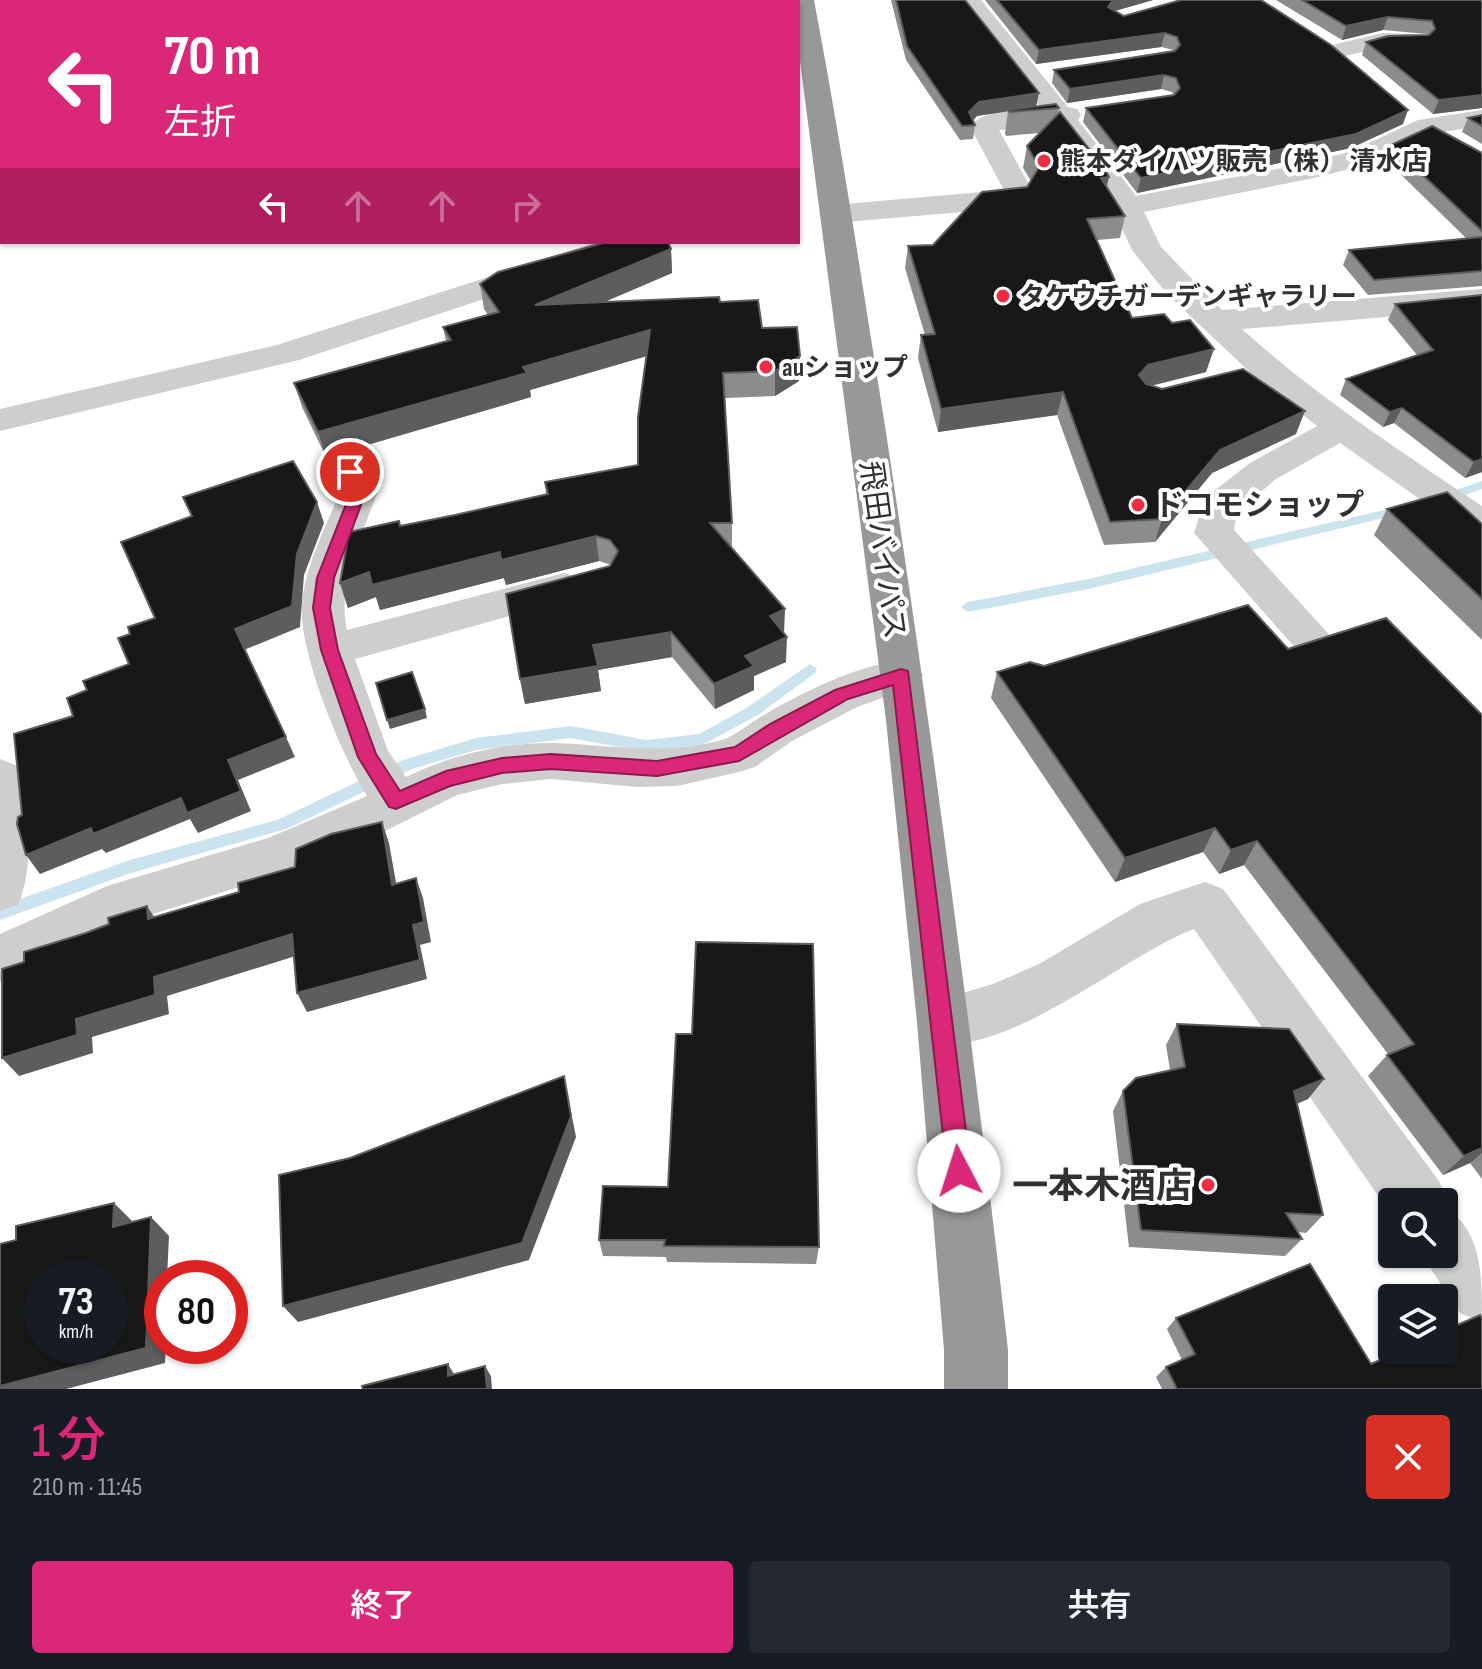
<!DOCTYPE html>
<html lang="ja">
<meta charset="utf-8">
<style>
:root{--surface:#171b24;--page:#242831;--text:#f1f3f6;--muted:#9ea1a6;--accent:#db2777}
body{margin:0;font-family:"Sofia Sans Condensed","Noto Sans JP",sans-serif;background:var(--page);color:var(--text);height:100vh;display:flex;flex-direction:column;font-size:30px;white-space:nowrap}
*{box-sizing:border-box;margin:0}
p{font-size:26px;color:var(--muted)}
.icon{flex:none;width:44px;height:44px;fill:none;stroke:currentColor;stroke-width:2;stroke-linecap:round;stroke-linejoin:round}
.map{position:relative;height:1389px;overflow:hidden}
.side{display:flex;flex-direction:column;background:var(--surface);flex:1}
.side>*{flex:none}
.top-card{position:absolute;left:0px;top:0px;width:800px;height:244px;box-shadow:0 2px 6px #0004;background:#db2777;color:#fff;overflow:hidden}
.controls{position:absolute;left:1378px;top:1188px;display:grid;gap:16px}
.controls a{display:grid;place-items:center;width:80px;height:80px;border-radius:8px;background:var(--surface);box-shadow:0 2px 6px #0004;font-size:40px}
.speed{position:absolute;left:24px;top:1260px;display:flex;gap:16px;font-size:40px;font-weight:700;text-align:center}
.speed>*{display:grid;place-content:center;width:104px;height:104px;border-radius:50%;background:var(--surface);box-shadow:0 2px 6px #0004;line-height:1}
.speed small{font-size:20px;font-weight:400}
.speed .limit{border:12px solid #d22;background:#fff;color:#111}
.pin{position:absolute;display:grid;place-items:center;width:68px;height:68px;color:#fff;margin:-34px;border:4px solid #fff;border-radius:50%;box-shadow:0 2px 8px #0007}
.me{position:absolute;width:88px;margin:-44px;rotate:355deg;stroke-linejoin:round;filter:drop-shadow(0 0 6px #0008)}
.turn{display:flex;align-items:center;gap:28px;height:168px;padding:0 32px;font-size:36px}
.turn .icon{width:104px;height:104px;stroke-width:2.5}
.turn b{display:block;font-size:56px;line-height:68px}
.lanes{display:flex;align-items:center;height:76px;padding:0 32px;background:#0003;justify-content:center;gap:40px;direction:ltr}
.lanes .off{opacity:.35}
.round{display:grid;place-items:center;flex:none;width:84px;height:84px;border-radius:8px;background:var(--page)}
.headline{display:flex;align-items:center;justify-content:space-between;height:136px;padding:0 32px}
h1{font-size:48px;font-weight:600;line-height:60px;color:var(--accent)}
.action{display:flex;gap:16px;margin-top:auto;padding:16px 32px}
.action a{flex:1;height:92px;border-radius:8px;background:var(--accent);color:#fff;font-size:32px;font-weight:600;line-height:92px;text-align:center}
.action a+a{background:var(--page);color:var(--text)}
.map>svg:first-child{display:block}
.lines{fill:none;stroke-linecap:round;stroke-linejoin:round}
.stream{fill:#cbe2ef;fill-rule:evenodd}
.minor{fill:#cecece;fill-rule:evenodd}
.highway{fill:#989898;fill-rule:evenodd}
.wall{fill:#8c8c8c}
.shaded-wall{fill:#5d5d5d}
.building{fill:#181818;stroke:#5d5d5d;stroke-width:2;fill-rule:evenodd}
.route{fill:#db2777;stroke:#8e194d;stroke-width:2}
.poi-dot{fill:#ee2d44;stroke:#fff;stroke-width:3}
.labels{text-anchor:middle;stroke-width:8;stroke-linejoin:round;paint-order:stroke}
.far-poi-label{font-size:26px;font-weight:bold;fill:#313131;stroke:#fff;text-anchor:start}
.poi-label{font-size:30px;font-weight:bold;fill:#313131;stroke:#fff;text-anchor:start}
.street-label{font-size:30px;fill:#313131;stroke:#fff}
.near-poi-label{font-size:36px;font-weight:bold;fill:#313131;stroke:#fff;text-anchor:end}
</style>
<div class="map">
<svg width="1482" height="1389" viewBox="0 0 1482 1389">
<rect width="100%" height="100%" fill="#fff"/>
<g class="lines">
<path class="stream" d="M1482,481v8l-37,13 -6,-4 2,-3z
M1401,506l6,4 -2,3 -317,76 -120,23 -7,-5 7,-5 120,-23z
M810,664l7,5 -2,4 -57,42 -56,30 -55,7 -76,-14 -95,12 -64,19 -126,60 -155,44 -131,47v-14l130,-46 147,-40 126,-60 73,-22 95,-12 76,14 52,-6 49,-27z"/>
<path class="minor" d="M21,0h32l-34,2z
M957,0h24l87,107 9,2 4,6 -3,5 58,76 167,-32 49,-13 66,-31 64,-10v16l-47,7 -63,30 -58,15 -170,34 17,35 61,63 260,-21v20l-240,20c74,67 157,121 240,177v31l-14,-4 -128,-90 -64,36 -39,33 -3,18 100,110 -6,11 -15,4 -15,-4 -104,-118 11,-35 45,-35 67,-37 -62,-49 -88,-83 -35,-44 -29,-61 -50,-65 -54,6 33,60 -11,17 -187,16 -10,-3 -5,-6 5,-6 10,-3 170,-15 -34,-63c14,-19 51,-16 72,-18z
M1383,33l32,1 12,7 -12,7 -32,-1 -46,11 -12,-7 3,-5z
M597,242h46l-4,6 -340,112 -299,71v-22l277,-64z
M350,460l13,4 14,30c-16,44 -40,88 -30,136l217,-57 14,4 6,10 -6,10 -223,62 33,92 18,26c43,-21 98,-35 147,-34 59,2 111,13 169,-3 13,-4 25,-15 37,-22 34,-21 119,-66 157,-54l7,11 -7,11 -59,21 -65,34 -37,26 -16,5 -62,14 -40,1 -86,-8 -49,5 -45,11 -88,44 -75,31 -157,49 -137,63v-48l107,-48 161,-48 99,-42c-25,-40 -69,-145 -65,-191 3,-39 23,-76 37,-111l-8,-22 6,-8z
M0,759l16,6c17,31 17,109 2,140l-18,6z
M1205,882l18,7 216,292 9,21 -3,6c37,22 37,66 37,114l-22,-9 -39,-59h23v-52h-52v14l-198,-287c-67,24 -197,138 -269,111l-8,-18 8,-18 68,-20 46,-20 101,-60z"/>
<path class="highway" d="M790,0h24c27,141 48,284 71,426 47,307 88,615 123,924v39h-64v-39l-27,-328 -31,-302 -88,-674v-44z"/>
</g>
<path class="wall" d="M891,0h74l72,106 22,2 -1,7 67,101 -5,22 -23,2 35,78 74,54 -55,14 145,48 -84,39 -57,69 -51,3 -47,-130 -119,17 -20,-74 3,-23h4l-20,-67 3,-22 25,-1 94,-58 4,-6 -8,-13 4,-22 13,-13 -34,3 -1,-3 3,-22 -31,5 -4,4 2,5 -2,14 -13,1 -54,-80z
M985,0h168l-38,11 9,5 279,108 -52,24 -214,45 -54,-71 3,-14 88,-13 -2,-3 -11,-3 -94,14 -15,-20 2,-13 120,-20 -13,-3 -125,17z
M1276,0h204l2,1v107l-49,6 -71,-59 4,-13 61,-7v-1l-44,-4 -41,10z
M1482,115v29l-20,-12 6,-14z
M1391,145l91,8v135v-2l-114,9 -25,-30 6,-15 118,-11 -81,-79z
M671,249l1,24 -68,29h116l42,26 37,53 -24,15 -50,2 7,125v25l52,86 2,28 -32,14v14l-39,19 -43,-52 -74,13 3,21 -76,13 -5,-25 91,-114 -12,-4 -93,24 -2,-7 -124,32 -4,-13 -28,11 -8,-25 60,-57 55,-11 91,-21 -1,-12 93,-17 8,-109 -116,34 1,7 -205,60 -24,-50 -8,-24 152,-42 -3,-14 45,-12 -4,-6 -4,-25z
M1482,295v177l-17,6 -71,-55 -11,4 -43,-32 6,-16 71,-24 -29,-35 7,-16z
M1387,509l95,15v116l-108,-105z
M1288,649l194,66v464l-12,-16 -27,12 -75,-99 20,-22 -144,-189 -25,9 -16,-22 -88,30 -124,-184 6,-26 47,-6z
M1177,1024l147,55 -16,20 -11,5 26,111 -17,18 -9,-1 5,7 -17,17 -156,-9 -16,-136 10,-20 47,-21 -4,-25z
M603,1186l216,61 -3,17 -149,-2 -1,-5 -63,-1 -4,-16z
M1176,1318l195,46 111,25h-320l-6,-12 10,-10 16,-7 -15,-31z"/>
<path class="shaded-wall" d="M1113,0h40l-42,12 -3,-5z
M1388,17l-5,13 -41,10 4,-14z
M1165,33l-4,14 -125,17 3,-14z
M1164,75l-3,14 -94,14 3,-14z
M1039,93l-3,14 -59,9 -10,11 2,-15 10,-10z
M1482,95v13l-49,6 6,-14z
M1408,110l-5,14 -52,24 -214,45 4,-15z
M1109,177l-5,21 -3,-20z
M671,249l1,24 -133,57 -4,-25z
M650,330l1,25 -121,35 1,7 -205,60 -8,-25 205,-65z
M1214,349l-8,23 -65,16 -2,-13 9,-10z
M800,356l-1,25 -24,15v-25z
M1063,392l-6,23 -119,17 3,-23z
M1402,408l-8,15 -11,4 7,-15z
M1305,411l-9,23 -84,39 -57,69 7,-23 58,-69z
M1482,459v13l-17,6 9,-16z
M317,502l7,21 -20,52 -4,52 -56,23 -9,-21 62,-75z
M596,536l3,25 -93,24 -2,-7 -124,32 -4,-13 -28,11 -8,-25 29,-11 131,-20z
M785,609l-1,25 -14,-18z
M671,632l1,25 -74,13 3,21 -76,13 -5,-25 73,-34z
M787,637l-1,25 -32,14v14l-39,19 -1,-25 31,-28z
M425,709l2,9 -37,11 -3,-9z
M286,737l9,20 -57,23 13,31 -53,22 -8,-14 -84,34 -4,-4 -62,25 -14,-19 202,-95z
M382,822l7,21 11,62 -8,-20z
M1215,828l-12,24 -88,30 10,-24z
M1257,841l-13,24 -25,9 12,-24z
M416,878l7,20 8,44 -11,3 7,34 -120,33 -10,-19 116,-68z
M147,906l13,20 -12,-7z
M292,934l10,20 -135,42 2,18 -77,23 1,16 -74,23 -17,-18 152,-81z
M564,1076l12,61 -47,123 -231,62 -15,-16z
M1324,1079l-16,20 -29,12 15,-20z
M1482,1148v5l-12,10 -27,12 21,-19z
M114,1203l19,19 -20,5z
M151,1217l18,19 -2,42h-5v68h4l-1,17 -99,26h-66v-3z
M448,1364l6,10 -6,2z
M485,1366l6,10 1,13h-5z"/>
<path class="building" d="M495,0h242l3,2h-244z
M896,0h69l74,93 -60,9 -10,10 6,13 -13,1 -55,-80z
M997,0h116l-5,7 16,9 57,-16h80l70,45 77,65 -52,24 -215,44 -55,-70 88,-13 6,-7 -4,-10 -12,-3 -94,14 -16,-19 121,-19 5,-6 -3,-8 -12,-4 -126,17z
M1302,0h178l2,1v94l-43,5 -73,-58 22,-6 41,-1 6,-6 -3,-8 -44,-4 -42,9z
M1056,104l3,4 -49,4 -2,-2z
M1060,112l45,57 4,8 -8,1 24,38 -38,3 45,99 32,-4 8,9 18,-3 24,29 -66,16 -9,10 7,9 16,5 81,-20 62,42 -85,39 -58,69 -52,3 -47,-130 -122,17 -20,-74 14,-1 -27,-88 25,-1 49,-53 45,-5 12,-20 -12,-21z
M1482,115v11l-14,-8z
M1432,126l50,27v78l-91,-86z
M1482,237v34l-108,9 -25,-30z
M607,242h61l3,7 -136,56 184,-8 1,5 38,-2 4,28 35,-1 3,29 -25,15 -52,2 9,150h-22l75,86 -15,7 17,21 -42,19 9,10 -40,18 -43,-52 -78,13 5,21 -78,13 -14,-85 104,-28 8,-15 -8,-11 -14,-4 -95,24 -1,-8 -128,33 -3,-13 -29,11 9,-51 50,-11 1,5 55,-11 93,-21 -3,-12 93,-17v-48l12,-87 -127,37 4,6 -209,59 -24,-49 157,-43 -8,-13 56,-15 -19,-28 18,-12z
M1482,295v164l-8,3 -72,-54 -12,4 -44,-33 87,-29 -38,-46z
M293,461l24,41 -20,52 -5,52 -57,23 51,108 -58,23 13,31 -54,22 -6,-15 -88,36 -2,-6 -65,27 -9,-31 1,-7 4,-2 -8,-81 59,-18 -6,-18 20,-8 -4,-9 46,-17 -11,-26 12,-4 -2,-7 27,-9 -34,-76 71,-26 -9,-19z
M1447,492l35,32v75l-95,-90z
M1248,605l40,44 98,-31 96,97v433l-18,8 -77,-101 27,-11 -157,-203 -26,9 -16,-22 -90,30 -128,-186 33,-10 14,4z
M412,672l13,37 -38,11 -11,-37z
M382,822l10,63 24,-7 8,44 -11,3 7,35 -123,33 -5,-59 -138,43 1,18 -79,24 1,16 -75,23v-89l22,-7v-10l62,-19 23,-9 -1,-6 39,-12 1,13 91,-27 -1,-9 57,-16 1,-18 35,-15z
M696,942l117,2 6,303 -155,-1 1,-6h-66l4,-54 65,1 8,-153h16z
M1177,1024l112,5 35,50 -30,12 29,124 -37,-2 16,26 -161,-9 -18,-139 13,-13 49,-11z
M564,1076l7,40 -49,127 -239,63 -4,-131 71,-17z
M114,1203l-1,24 38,-10 -5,131 -146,38v-142l16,-4v-14zM42,1278h68v68h-68z
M1310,1264l61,100 32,-14h41v-19l36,-16 2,3v71h-305l-11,-22 29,-13 -19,-36z
M448,1364v12l37,-10 2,23h-124l-1,-3z"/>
<path class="route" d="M350,467l7,5 8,22 -31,84 -4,30 8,42 38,104 24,37 46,-20 56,-13 49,-4 106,7 78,-14 35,-23 65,-34 66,-21 7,2 63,500 -4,8 -8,4 -9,-4 -3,-8 -54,-486 -45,14 -109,62 -82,15 -106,-7 -49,4 -52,13 -54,23 -7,-2 -31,-50 -37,-107 -8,-42 4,-30 33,-84 -8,-22z"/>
<g class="poi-dot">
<circle cx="1044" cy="161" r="8"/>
<circle cx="1003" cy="296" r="8"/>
<circle cx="766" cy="367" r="8"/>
<circle cx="1138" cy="505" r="8"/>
<circle cx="1208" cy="1185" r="8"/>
</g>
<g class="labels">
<g class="far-poi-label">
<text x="1060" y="170">熊本ダイハツ販売（株） 清水店</text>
<text x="1019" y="305">タケウチガーデンギャラリー</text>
<text x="782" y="376">auショップ</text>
</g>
<g class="poi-label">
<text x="1154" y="515">ドコモショップ</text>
</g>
<g class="street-label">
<text transform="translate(883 550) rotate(82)" y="10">飛田バイパス</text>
</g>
<g class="near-poi-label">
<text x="1192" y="1198">一本木酒店</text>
</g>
</g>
</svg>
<div class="controls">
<a><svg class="icon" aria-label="search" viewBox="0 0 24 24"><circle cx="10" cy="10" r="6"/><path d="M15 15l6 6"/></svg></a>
<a><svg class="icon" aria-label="layers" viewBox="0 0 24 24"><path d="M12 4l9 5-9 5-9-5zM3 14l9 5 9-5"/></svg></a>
</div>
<div class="speed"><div>73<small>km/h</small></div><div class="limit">80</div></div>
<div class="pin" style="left:350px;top:472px;background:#d93025"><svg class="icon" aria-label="arrive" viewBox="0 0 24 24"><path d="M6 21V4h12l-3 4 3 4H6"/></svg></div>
<svg class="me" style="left:959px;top:1171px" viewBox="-20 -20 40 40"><circle r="19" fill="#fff"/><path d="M0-13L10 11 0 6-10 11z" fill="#db2777"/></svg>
<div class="top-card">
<div class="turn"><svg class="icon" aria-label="left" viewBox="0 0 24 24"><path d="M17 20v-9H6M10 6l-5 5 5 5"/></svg><div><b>70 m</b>左折</div></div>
<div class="lanes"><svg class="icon" aria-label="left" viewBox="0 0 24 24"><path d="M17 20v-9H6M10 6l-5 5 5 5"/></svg><svg class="icon off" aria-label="ahead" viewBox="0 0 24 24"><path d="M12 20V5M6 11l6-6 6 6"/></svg><svg class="icon off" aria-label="ahead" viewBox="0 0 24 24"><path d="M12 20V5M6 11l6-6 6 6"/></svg><svg class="icon off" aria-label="right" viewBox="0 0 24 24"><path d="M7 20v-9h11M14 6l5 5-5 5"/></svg></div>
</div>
</div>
<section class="side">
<div class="headline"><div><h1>1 分</h1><p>210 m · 11:45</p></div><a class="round" style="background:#d93025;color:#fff"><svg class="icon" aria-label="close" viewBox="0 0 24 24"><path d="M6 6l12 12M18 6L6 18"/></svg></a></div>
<div class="action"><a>終了</a><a>共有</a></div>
</section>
